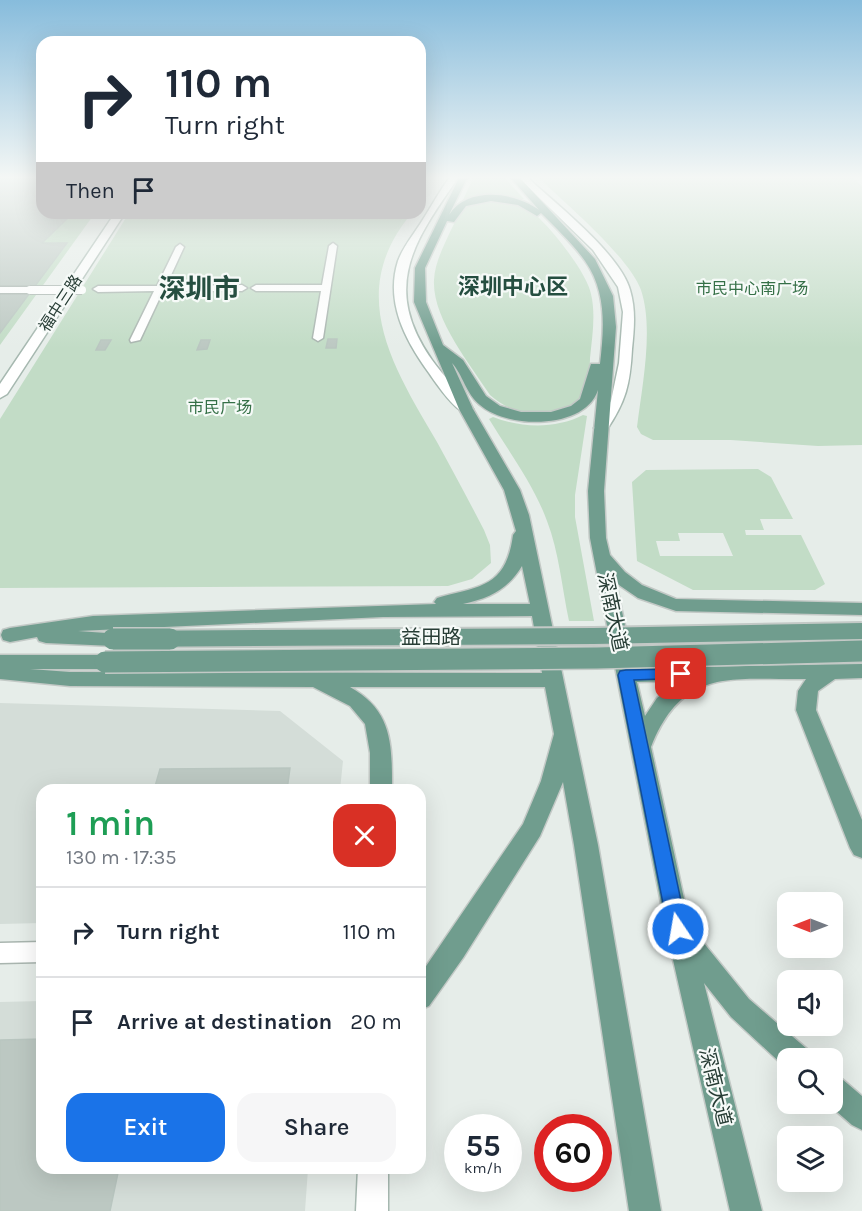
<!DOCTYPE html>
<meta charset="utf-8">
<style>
:root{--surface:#fff;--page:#f6f6f7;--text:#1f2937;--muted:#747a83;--line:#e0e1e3;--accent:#1a73e8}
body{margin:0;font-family:Karla,"Noto Sans SC",sans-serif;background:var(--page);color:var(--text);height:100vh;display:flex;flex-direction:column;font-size:22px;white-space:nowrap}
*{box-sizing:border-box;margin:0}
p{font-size:20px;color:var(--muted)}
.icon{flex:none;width:33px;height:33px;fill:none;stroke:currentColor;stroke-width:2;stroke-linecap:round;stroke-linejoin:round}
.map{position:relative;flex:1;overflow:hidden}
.details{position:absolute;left:36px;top:784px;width:390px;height:390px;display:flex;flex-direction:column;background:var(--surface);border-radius:18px;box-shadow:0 6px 24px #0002}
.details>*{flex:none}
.top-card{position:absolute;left:36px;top:36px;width:390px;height:183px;border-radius:18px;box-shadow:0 6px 24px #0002;background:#fff;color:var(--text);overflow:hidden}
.needle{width:39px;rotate:270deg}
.fabs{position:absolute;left:777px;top:892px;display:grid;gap:12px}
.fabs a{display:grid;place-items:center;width:66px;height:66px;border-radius:12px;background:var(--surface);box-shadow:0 6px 24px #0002;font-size:30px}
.speed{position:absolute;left:444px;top:1114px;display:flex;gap:12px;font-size:30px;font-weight:700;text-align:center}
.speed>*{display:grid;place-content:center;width:78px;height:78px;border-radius:50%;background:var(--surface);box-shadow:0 6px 24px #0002;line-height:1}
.speed small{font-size:15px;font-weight:400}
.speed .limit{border:9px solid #d22;background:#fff;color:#111}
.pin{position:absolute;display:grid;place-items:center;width:51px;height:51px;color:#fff;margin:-26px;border-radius:12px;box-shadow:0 3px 9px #0006}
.me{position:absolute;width:66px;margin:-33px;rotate:348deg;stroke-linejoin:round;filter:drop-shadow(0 0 4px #0008)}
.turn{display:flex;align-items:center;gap:21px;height:126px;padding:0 30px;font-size:27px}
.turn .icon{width:78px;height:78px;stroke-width:2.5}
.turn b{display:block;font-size:42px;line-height:51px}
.then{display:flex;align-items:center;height:57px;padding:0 30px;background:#0003;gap:12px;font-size:22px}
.round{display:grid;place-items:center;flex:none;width:63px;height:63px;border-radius:18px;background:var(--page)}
.overview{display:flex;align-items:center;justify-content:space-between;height:102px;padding:0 30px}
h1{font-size:36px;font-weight:600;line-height:45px;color:#1e9e55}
.action{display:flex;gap:12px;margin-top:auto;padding:12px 30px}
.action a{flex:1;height:69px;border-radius:18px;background:var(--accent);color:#fff;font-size:24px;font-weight:600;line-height:69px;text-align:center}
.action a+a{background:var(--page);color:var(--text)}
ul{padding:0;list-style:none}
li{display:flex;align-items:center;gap:18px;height:90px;padding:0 30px;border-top:2px solid var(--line)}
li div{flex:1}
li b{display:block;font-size:22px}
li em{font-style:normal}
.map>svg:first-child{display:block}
.built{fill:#d4ddd8}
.green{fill:#c2dcc6;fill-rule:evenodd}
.building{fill:#bcc8c2;stroke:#b9c6c0;stroke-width:1.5}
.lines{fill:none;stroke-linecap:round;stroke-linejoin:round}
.street-casing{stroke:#a9b5af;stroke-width:3}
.secondary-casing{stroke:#a6b8b0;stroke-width:3}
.primary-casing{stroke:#c3c9c6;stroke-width:3}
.street{fill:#fff;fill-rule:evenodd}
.secondary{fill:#fff;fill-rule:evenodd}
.primary{fill:#709d8e;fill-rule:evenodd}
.street-bridge-casing{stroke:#a9b5af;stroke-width:10;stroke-linecap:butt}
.primary-bridge-far1-casing{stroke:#c3c9c6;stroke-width:20;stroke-linecap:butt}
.primary-bridge-casing{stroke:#c3c9c6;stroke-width:24;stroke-linecap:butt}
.street-bridge{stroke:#fff;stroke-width:8}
.primary-bridge-far1{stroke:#709d8e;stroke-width:16}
.primary-bridge{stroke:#709d8e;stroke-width:21}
.route{fill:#1a73e8;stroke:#114b97;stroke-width:1.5}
.labels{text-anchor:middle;stroke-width:4.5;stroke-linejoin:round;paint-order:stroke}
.far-park-label{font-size:16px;fill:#357047;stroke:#f6faf8}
.far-street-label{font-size:16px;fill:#273d35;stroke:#f6faf8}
.street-label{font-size:20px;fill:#273d35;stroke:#f6faf8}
.far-district-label{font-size:22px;font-weight:bold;fill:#254e40;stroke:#f6faf8}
.far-town-label{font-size:27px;font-weight:bold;fill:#254e40;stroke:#f6faf8}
</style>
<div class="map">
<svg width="862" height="1211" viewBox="0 0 862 1211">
<rect width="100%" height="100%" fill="#e6ede9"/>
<path class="built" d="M0,703l280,8 63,50 -3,29h-298v133l-42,1z
M42,1001v167l266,1 -3,42h-305v-209z"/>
<path class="green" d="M0,178l42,35h53l-95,132z
M473,178h32l19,21 -46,-1 -15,2z
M539,178h315l8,8v259l-44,1 -87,-6h-78l-12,-6 -4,-7c5,-41 17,-98 4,-137 -12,-33 -75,-86 -102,-112z
M495,201c10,1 22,1 31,6 19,12 61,65 65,87 5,21 1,43 -1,64 0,12 -2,35 -11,44 -9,9 -27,10 -39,11 -20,1 -35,-5 -50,-18 -20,-31 -58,-77 -56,-115 1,-18 9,-32 16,-48 13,-26 16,-29 45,-31z
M129,213h283c-67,79 -19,154 25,229 16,29 32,59 47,88l6,15 1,18 -19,16 -24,7 -448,2v-169z
M583,415l4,1 -12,79v22l19,104h-25c-7,-33 -10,-69 -22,-100 -13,-36 -38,-69 -58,-102l4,-2c28,11 63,12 90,-2z
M758,469l13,8 22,42h-33l4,11h-19l1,5h55l24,49 -10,6h-122l-56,-29 -5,-79 14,-12zM678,533h45l10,23h-73l-4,-15h24z"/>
<path class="building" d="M0,178h42v35h31l-31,30h25l-67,90z
M328,339h9l-1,9h-10z
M101,340h10l-6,10h-9z
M201,340h9l-3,9 -10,1z
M290,768l-3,22h-133l6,-21z
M42,1039v129h77l-9,43h-110v-171z"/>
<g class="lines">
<defs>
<path id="street" d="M333,243l4,3 -14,92 -5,3 -5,-3 8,-47h-65l-5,-3 5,-3h66l7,-39z
M180,244l4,3 -18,39 76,-1 5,3 -5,3h-79l-23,49 -9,2 -1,-2 24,-49 -56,1 -5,-3 5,-3h59l19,-39z
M0,287h30l5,3 -5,3h-30z
M42,942v20l-42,1v-20z"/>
<path id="secondary" d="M449,178h9c-44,63 -77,109 -26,182 12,17 28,32 41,49l-7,4c-12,-3 -30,-30 -37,-40 -24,-33 -44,-71 -31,-112 5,-14 16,-27 24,-40 9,-14 17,-29 27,-43z
M519,178h9c28,26 92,76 102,112 6,20 4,39 2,59 -2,36 -6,52 -26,82h-10l-2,-3 17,-27 8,-38 4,-51 -5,-25 -25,-37z
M115,213h10l-118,181 -7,4v-14z
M358,1168h30v43h-32z"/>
<path id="primary" d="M459,178h8l-18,37c18,-29 66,-23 90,-5l-28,-32h9l75,81 18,37 3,31 -12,164 2,47 4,17 15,17 17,13 34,14 186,4v12l-186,-4 -38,-13 -22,-15 18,85 228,-4v14l-27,1 -17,12 -2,19 46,110v38l-8,-3 -4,-7 -54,-138 2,-19 8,-12c-73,1 -123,-13 -155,68l39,179 59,73 58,50 4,10h-23l-1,10 -56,-52 -27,-34 58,228h-32l-64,-282 -76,-391 -2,-47 10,-101c-13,40 -91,39 -118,15 -14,-11 -17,-30 -28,-42l21,46 47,81 9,25 69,330 63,366h-32l-55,-366 -11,-63 -23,54 -77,122 -34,48 -9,4v-35l103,-151 18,-43 13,-47 -9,-47h-195c43,24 42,58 42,103h-22v-37l-5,-29 -15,-18 -37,-19 -243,-1 -70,-7v-24h105l7,2 3,5 -3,5 -7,2h-75l40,3 472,1 -10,-57 -149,1 -305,14 42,3 2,5 -2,5 -7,2 -67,-3 -7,-2 -2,-4 -27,5 -7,-2 -2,-5 2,-5 7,-2 83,-12 343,-12 -2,-2 3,-4c43,-12 69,-10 76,-63l3,-4 -12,-41 -45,-81 -45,-107 1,-34zM491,201l27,4 19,11 4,-3c15,15 32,31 44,48 22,31 19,68 15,103h-9l-1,3 -10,32 -9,7 -20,6h-30l-21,-6 -14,-10 -23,-36 -20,-15 -17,-43 -1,-34 22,-47 7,1 12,-16zM522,566l8,38h-67c27,-6 45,-15 59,-38zM678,681l-21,17 -12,18 -8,-34z
M832,1075l10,4 20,17v34l-10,-5 -24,-21h4z"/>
</defs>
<use href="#street" class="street-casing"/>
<use href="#secondary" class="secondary-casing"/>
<use href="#primary" class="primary-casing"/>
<use href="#street" class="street"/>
<use href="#secondary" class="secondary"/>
<use href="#primary" class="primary"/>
<defs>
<path id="street-bridge" d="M30,290h52"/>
<path id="primary-bridge-far1" d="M113,639l481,-3 268,-5"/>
<path id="primary-bridge" d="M113,639h57
M105,662l492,-4 265,-7"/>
</defs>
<use href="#street-bridge" class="street-bridge-casing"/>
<use href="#primary-bridge-far1" class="primary-bridge-far1-casing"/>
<use href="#primary-bridge" class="primary-bridge-casing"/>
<use href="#street-bridge" class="street-bridge"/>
<use href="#primary-bridge-far1" class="primary-bridge-far1"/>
<use href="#primary-bridge" class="primary-bridge"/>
</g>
<linearGradient id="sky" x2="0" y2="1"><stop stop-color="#87bcdc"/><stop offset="0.51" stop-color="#f4f7f5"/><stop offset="1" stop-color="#f4f7f5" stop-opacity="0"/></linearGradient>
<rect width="862" height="348" fill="url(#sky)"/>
<path class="route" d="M681,669l6,1 2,4 -2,4 -53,2 53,249 -2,6 -7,3 -7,-3 -3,-6 -50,-254 2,-4 6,-1z"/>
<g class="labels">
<g class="far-park-label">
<text x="752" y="294">市民中心南广场</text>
<text x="220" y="413">市民广场</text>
</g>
<g class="far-street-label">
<text transform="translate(60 303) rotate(-57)" y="6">福中三路</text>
</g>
<g class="street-label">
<text transform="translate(613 612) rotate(78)" y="7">深南大道</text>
<text x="431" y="644">益田路</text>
<text transform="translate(716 1087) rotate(76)" y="7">深南大道</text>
</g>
<g class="far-district-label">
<text x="513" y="294">深圳中心区</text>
</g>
<g class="far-town-label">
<text x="199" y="298">深圳市</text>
</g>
</g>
</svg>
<div class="fabs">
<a><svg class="needle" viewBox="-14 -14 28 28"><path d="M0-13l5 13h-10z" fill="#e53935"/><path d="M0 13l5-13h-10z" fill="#747a83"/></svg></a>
<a><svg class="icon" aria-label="sound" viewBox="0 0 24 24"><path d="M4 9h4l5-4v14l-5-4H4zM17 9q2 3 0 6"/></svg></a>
<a><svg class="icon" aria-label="search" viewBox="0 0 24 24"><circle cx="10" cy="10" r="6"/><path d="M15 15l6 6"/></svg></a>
<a><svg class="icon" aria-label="layers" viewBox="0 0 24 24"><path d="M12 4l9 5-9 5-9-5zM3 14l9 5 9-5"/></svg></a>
</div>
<div class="speed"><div>55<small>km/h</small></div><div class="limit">60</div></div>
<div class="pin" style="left:681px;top:674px;background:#d93025"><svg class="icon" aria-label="arrive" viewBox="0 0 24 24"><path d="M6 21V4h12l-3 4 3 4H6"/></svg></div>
<svg class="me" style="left:678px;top:929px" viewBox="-20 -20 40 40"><circle r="17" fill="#1a73e8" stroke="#fff" stroke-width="3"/><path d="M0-11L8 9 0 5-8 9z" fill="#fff"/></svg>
<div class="top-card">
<div class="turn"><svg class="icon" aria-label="right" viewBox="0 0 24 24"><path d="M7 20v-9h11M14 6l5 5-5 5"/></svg><div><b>110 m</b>Turn right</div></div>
<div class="then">Then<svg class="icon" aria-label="arrive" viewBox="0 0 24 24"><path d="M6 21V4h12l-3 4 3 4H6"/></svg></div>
</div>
<section class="details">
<div class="overview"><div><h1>1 min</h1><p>130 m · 17:35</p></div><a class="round" style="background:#d93025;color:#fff"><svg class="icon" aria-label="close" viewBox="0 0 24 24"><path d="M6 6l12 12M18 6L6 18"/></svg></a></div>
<ul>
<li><svg class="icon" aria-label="right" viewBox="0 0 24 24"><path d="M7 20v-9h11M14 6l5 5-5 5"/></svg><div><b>Turn right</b></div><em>110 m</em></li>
<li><svg class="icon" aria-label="arrive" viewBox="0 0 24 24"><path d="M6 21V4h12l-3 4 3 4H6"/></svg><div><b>Arrive at destination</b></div><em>20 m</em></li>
</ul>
<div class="action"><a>Exit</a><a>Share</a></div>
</section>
</div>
